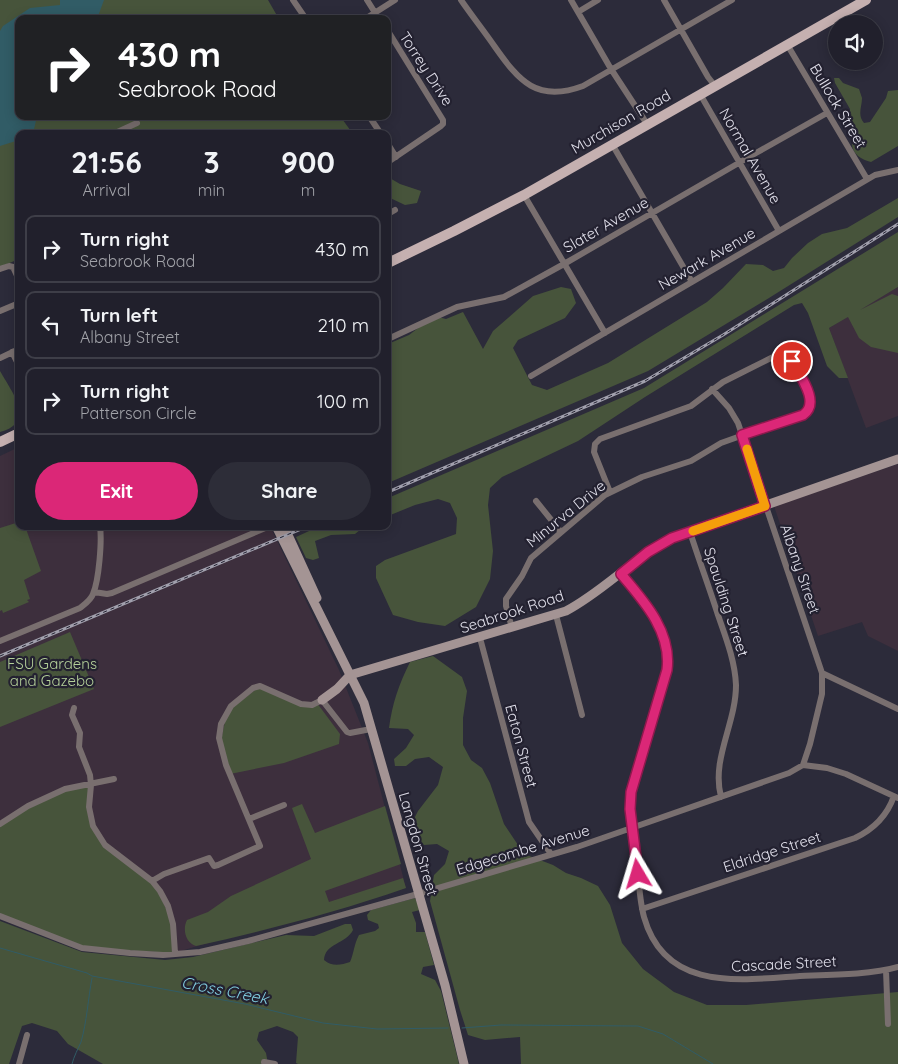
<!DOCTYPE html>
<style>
:root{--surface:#21202c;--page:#2d2d38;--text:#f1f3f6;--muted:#a2a3a9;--line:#3e3e48;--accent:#db2777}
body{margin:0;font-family:Quicksand,sans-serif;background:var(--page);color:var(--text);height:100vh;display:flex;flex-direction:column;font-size:19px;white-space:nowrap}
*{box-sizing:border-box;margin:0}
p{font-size:16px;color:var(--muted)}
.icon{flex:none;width:28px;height:28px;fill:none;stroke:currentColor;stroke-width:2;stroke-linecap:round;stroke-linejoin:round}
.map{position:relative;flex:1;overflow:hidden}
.sheet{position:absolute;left:15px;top:130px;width:376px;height:400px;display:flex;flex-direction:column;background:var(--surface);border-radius:10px;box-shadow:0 2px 12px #0003,0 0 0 1px var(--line)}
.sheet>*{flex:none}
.banner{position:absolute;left:15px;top:15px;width:376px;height:105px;border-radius:10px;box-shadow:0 2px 12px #0003,0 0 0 1px var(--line);background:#202124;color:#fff;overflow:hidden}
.controls{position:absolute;left:828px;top:15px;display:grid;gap:10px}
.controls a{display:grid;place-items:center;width:55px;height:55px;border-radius:50%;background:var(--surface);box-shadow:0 2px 12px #0003,0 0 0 1px var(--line);font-size:25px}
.pin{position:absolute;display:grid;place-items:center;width:42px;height:42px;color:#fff;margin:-21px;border:2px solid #fff;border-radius:50%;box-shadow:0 1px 5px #0007}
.me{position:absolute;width:55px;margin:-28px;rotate:353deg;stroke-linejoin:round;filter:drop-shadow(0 0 4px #0008)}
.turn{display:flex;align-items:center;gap:18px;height:105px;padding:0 20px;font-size:22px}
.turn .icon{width:65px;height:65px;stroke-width:2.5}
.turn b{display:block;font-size:35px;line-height:42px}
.eta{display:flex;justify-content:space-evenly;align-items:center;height:85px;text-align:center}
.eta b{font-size:30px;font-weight:700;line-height:35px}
.button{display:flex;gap:10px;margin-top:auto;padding:10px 20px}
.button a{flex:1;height:58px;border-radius:30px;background:var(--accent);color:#fff;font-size:20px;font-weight:700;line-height:58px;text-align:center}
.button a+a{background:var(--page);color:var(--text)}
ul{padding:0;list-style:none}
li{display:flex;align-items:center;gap:15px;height:68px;margin:0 10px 8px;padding:0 10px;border:2px solid var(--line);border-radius:10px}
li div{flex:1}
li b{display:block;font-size:19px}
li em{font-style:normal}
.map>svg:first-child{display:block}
.education{fill:#3d2f3d}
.green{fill:#47543b}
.water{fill:#315c66}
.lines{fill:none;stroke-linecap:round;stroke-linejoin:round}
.stream{stroke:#315c66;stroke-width:1}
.street{stroke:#796f6f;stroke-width:6}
.secondary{stroke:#a49494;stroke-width:9}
.primary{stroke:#c5b0b0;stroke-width:10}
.rail-casing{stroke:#a1a0ad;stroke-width:3}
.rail{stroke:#232130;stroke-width:1;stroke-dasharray:4;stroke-linecap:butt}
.route-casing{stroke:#8e194d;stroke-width:12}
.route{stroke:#db2777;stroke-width:9}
.slow{stroke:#f59e0b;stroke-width:9}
.labels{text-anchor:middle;stroke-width:4.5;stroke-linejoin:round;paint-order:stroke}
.street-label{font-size:15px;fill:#e0dfea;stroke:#232130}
.park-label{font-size:15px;fill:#b5d19a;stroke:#232130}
.water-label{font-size:16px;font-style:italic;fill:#80cddf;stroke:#232130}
</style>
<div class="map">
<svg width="898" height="1064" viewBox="0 0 898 1064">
<rect width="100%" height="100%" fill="#2c2b3a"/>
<path class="education" d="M898,287v129l-32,12 -37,-100z
M19,447v79h251l69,144 29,73 38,145 -212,59 -19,6 -175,-35v-462z
M898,464v187l-30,-15 -6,-14 -44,14 -44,-130z"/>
<path class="green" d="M0,0h268l11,19h-260v97h321l13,18h-334v125l-19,8z
M834,78h5l4,5 16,6c1,3 2,6 3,9 0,9 -5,17 2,25l6,-1 16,-24 2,-7 10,-1v56l-27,16c-9,-2 -19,-8 -19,-18 0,-4 2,-8 2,-12 -1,-9 -6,-12 -4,-23l-15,-26z
M388,177l12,7 21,7 -4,12 -12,2 -17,-8z
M898,198v19l-129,81 -121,73 -260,112v-139l21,-9 25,-19 12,3 17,-7 20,37 10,-18 40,-35 28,-9 10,2 5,14 -11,15 -47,22 -5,8 19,37 15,5 61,-27 99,-61 16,-14 23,-24 17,1 10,6 11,-3 8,-10 16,-15 14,-9 25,-6z
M898,232v55l-38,23 32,-16 6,2v57l-27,-6 -12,-9 -11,-21 -19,11 19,50h-9l-12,-12 -19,-53 -6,-10 -8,2 -149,92 -67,44 -76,36 -12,11 -2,17 5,46 -3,28 -14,28 -31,19 -27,-4 -25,-7 -17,-37v-12l9,-6 71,-26 1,-16 -7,-15 -12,-4 -23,6 -27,11v-18l256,-110z
M0,371c11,20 37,51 0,61z
M19,522v4h6l16,45 -17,9 6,19 -3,1 2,2 -26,11 -1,-3 -2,1v-83z
M320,526h45l-10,8 -24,1 -16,6 4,17 -6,2 -7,-2 -10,-21z
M70,632l24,57 -94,38v-65z
M433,656l29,21 5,14 -4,27v27l8,15 11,8 8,15 14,41 20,30 29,11 13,8 15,5 17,8 12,19 12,38 21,26 31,23 33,13h39l152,-13v72h-377l-1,-27 -35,3 -17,-5 -8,-25 -30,-109 4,-26 11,-11 4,-13 -12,-7 -13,1 -6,-8 -4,-18 4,-8 20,-26 5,-18 -14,-10 -14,2 -9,7h-11l-1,-7 12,-11 8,-13 -6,-6 -19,-1c3,-24 10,-44 21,-66z
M260,686l41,18 16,-1 23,31 -1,10 -55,19 -54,11 -10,-29 7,-33z
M91,785l-2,22 10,30 55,46 18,38 3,32 -93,-5 -82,-32v-92l54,-30z
M302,804l13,29 70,-27 16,58 -76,27 4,11 74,-24 3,10c-69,24 -138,42 -210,58 -10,-3 -14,-16 -9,-26l21,-8 23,-16 80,-37 -19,-51z
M415,898l5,12 -8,2 4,11v9h9l9,33 -11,2 -2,7 14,6 6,11 18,73h-161l-2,-1 2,-26 -5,-5 -16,-6 -18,6 -2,8 9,13 2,11h-165l-35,-20 -11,-13 -25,-8 -10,3 -13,38h-9v-143l82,31 83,8 28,-3 93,-22 28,1 31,-12h6l2,6c-7,14 -28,13 -29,30 8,7 17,5 26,2 4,-9 4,-18 9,-27l16,-4 4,-3 -1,-4 -10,-4 -1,-5 4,-5z"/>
<path class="water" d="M60,0h44l-7,19h-78v97h18l-4,18h-14v6l-19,6v-115l3,-5 27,-18 30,-3z"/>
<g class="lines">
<path class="stream" d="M0,948l87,25 5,3 153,28 78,19 54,6 71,-1
M462,1028l39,-3 137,1 25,8 50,30
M72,1064c2,-8 6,-15 9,-22 6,-21 7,-43 11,-64"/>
<path class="street" d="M293,0l13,19
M367,0l12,19
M461,0c11,16 23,31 34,47 24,34 42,56 88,39l149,-86
M571,0l40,69 36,55
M664,0l44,77 7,9
M578,12l20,-12
M365,19l30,-19
M388,31l55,89v4l-2,2 -53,36
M788,46l79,133
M700,94l79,137
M369,116l12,18
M113,134l24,-11
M388,144l8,13
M612,144l80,138
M524,195l81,138
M388,214l7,-4
M0,269l9,-3 4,1 6,13
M0,311l19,-8
M388,339l69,-32 47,-10 60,-33 192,-111 71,-40
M12,352l7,14
M0,358l19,-9
M531,376l344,-201 23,-5
M712,389l17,19 9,15 84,250v21l-12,50 -7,21
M536,501l25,31
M690,532c9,28 19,55 28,83 8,23 17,46 18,70 0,39 -25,74 -15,112
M621,574c20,24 45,51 47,84 1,13 -5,25 -8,37 -7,20 -13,41 -19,61 -4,12 -9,24 -10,37 -4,25 3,53 7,79 1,15 2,30 6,45 21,75 96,63 156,59 29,-1 71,-1 98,-9
M94,592l13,2 5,-1 158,-67
M556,615l26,100
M512,628l-6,-22v-7l16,-23 9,-18 74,-63 37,-18 49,-16 30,-18 84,-30 5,-5v-11l-19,-38 -6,-4 -10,1 -52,26 -32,24 -91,33 -5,5 -1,8 16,40
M480,638l49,184 22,32
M0,641l80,-33c5,-4 11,-8 13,-14 6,-14 9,-53 7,-68
M822,673l76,36
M74,708l-2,7 8,18 -1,14 11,28 1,10 -2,22 4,19 12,19 47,36 8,10 8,15 5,18 2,29
M249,819l35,-14
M0,824l28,-18 37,-17 49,-10
M152,881l12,-7 45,-16 5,8 4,-1 42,-19 -34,-81 -7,-27 2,-14 10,-18 22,-18 7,-2 41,18 11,1 10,-5 25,32 3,1 21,-4
M642,909l213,-71c19,-9 32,-22 39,-42
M0,916l82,32 48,5 33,2 37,-3 48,-11 170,-47 159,-47 212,-74 14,-8 24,3 19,6 52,24
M886,970l2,54
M264,1062l11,2
M19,1064l8,-29"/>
<path class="secondary" d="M276,526l88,177 81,282 19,79
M284,526l33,72
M322,700l15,-11 13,-14 216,-64c38,-20 67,-53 106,-73l226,-79"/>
<path class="primary" d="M388,263l66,-32 70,-36 342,-195
M0,442l19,-9"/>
<defs>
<path id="rail" d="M388,492l257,-111 78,-46 175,-111
M0,656l308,-130"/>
</defs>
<use href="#rail" class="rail-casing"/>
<use href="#rail" class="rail"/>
</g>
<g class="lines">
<defs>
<path id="route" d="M638,874l-8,-65 1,-17 36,-122c5,-38 -23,-69 -46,-96l27,-22 24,-14 93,-32 -23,-71 61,-20c18,-12 -3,-39 -11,-54"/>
</defs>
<use href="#route" class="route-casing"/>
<use href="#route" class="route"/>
<path class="slow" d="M693,531l72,-25 -18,-57"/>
</g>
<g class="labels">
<g class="street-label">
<text transform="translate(426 69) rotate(57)" y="5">Torrey Drive</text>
<text transform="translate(838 106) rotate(59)" y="5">Bullock Street</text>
<text transform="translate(621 122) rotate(-30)" y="5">Murchison Road</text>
<text transform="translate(750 156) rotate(60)" y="5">Normal Avenue</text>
<text transform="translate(606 225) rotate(-30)" y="5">Slater Avenue</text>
<text transform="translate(707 259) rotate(-30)" y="5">Newark Avenue</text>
<text transform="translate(566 514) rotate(-39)" y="5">Minurva Drive</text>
<text transform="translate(800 569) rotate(71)" y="5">Albany Street</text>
<text transform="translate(726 602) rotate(72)" y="5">Spaulding Street</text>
<text transform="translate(512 612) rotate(-18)" y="5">Seabrook Road</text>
<text transform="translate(521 746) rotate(75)" y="5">Eaton Street</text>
<text transform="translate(418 844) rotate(74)" y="5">Langdon Street</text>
<text transform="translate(523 850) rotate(-17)" y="5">Edgecombe Avenue</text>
<text transform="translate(772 852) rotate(-18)" y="5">Eldridge Street</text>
<text transform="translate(784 964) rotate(-3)" y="5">Cascade Street</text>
</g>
<g class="park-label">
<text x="52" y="669">FSU Gardens<tspan x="52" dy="17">and Gazebo</tspan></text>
</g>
<g class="water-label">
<text transform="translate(225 990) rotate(11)" y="6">Cross Creek</text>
</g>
</g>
</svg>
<div class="controls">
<a><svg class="icon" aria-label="sound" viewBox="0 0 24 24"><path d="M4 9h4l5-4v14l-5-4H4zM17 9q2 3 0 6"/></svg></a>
</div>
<div class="pin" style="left:792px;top:361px;background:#d93025"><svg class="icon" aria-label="arrive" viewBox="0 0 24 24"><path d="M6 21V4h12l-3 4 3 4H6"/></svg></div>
<svg class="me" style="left:638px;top:874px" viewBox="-20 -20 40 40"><path d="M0-17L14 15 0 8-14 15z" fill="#db2777" stroke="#fff" stroke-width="4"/></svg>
<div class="banner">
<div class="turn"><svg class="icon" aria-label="right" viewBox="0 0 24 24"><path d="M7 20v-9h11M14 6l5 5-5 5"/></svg><div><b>430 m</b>Seabrook Road</div></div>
</div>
<section class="sheet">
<div class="eta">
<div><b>21:56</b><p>Arrival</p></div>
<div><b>3</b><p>min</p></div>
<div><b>900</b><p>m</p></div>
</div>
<ul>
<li><svg class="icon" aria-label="right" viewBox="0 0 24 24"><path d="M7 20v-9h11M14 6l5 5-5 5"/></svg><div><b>Turn right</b><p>Seabrook Road</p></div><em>430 m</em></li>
<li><svg class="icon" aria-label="left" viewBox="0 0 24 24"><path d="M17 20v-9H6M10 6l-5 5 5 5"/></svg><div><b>Turn left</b><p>Albany Street</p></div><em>210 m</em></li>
<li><svg class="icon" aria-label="right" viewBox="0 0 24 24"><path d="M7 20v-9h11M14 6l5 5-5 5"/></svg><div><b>Turn right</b><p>Patterson Circle</p></div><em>100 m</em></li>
</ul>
<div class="button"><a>Exit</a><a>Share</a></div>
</section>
</div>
